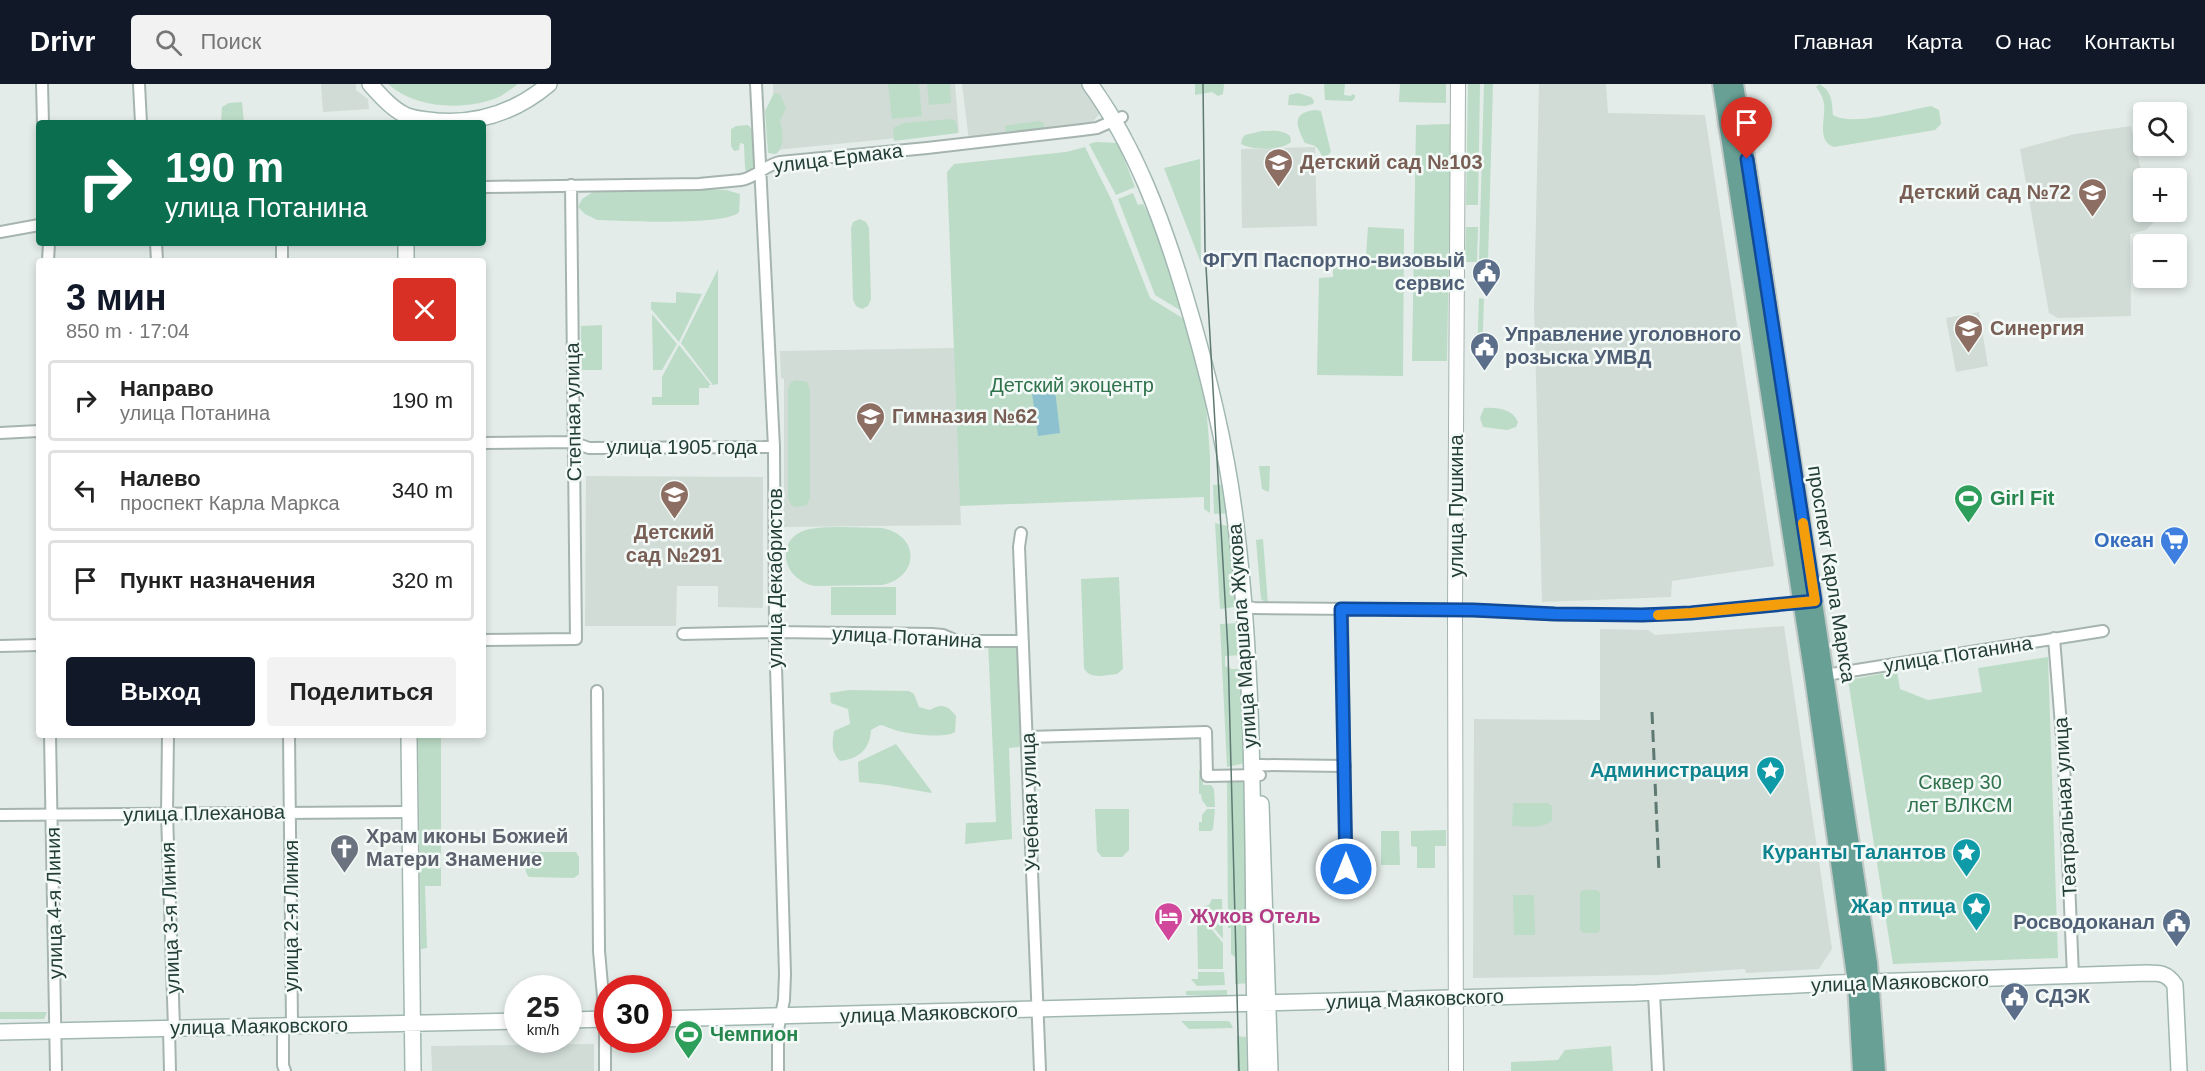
<!DOCTYPE html>
<html lang="ru">
<meta charset="utf-8">
<style>
:root{--surface:#fff;--page:#f2f2f2;--text:#222;--muted:#767676;--line:#e0e0e0;--accent:#111827}
body{margin:0;font-family:Helvetica,sans-serif;background:var(--page);color:var(--text);height:100vh;display:flex;flex-direction:column;font-size:22px;white-space:nowrap}
*{box-sizing:border-box;margin:0}
p{font-size:20px;color:var(--muted)}
.icon{flex:none;width:33px;height:33px;fill:none;stroke:currentColor;stroke-width:2;stroke-linecap:round;stroke-linejoin:round}
.map{position:relative;flex:1;overflow:hidden}
.details{position:absolute;left:36px;top:174px;width:450px;height:480px;display:flex;flex-direction:column;background:var(--surface);border-radius:6px;box-shadow:0 3px 9px #0003}
.details>*{flex:none}
.hud{position:absolute;left:36px;top:36px;width:450px;height:126px;border-radius:6px;box-shadow:0 3px 9px #0003;background:#0b6e4f;color:#fff;overflow:hidden}
.tools{position:absolute;left:2133px;top:18px;display:grid;gap:12px}
.tools a{display:grid;place-items:center;width:54px;height:54px;border-radius:6px;background:var(--surface);box-shadow:0 3px 9px #0003;font-size:30px}
.speed{position:absolute;left:504px;top:891px;display:flex;gap:12px;font-size:30px;font-weight:700;text-align:center}
.speed>*{display:grid;place-content:center;width:78px;height:78px;border-radius:50%;background:var(--surface);box-shadow:0 3px 9px #0003;line-height:1}
.speed small{font-size:15px;font-weight:400}
.speed .limit{border:9px solid #d22;background:#fff;color:#111}
.pin{position:absolute;display:grid;place-items:center;width:51px;height:51px;color:#fff;margin:-62px -26px;border-radius:50% 50% 50% 0;rotate:-45deg;box-shadow:0 0 6px #0007}
.pin .icon{rotate:45deg}
.me{position:absolute;width:66px;margin:-33px;rotate:0deg;stroke-linejoin:round;filter:drop-shadow(0 0 4px #0008)}
.turn{display:flex;align-items:center;gap:21px;height:126px;padding:0 30px;font-size:27px}
.turn .icon{width:78px;height:78px;stroke-width:2.5}
.turn b{display:block;font-size:42px;line-height:51px}
.round{display:grid;place-items:center;flex:none;width:63px;height:63px;border-radius:6px;background:var(--page)}
.overview{display:flex;align-items:center;justify-content:space-between;height:102px;padding:0 30px}
h1{font-size:36px;font-weight:700;line-height:45px;color:var(--accent)}
.cta{display:flex;gap:12px;margin-top:auto;padding:12px 30px}
.cta a{flex:1;height:69px;border-radius:6px;background:var(--accent);color:#fff;font-size:24px;font-weight:700;line-height:69px;text-align:center}
.cta a+a{background:var(--page);color:var(--text)}
ul{padding:0;list-style:none}
li{display:flex;align-items:center;gap:18px;height:81px;margin:0 12px 9px;padding:0 18px;border:3px solid var(--line);border-radius:6px}
li div{flex:1}
li b{display:block;font-size:22px}
li em{font-style:normal}
header{display:flex;align-items:center;gap:36px;box-sizing:border-box;height:84px;padding:0 30px;background:var(--accent);color:#fff}
header strong{font-size:28px}
nav{display:flex;gap:33px;margin-inline-start:auto;font-size:21px}
.search{width:420px;height:54px;background:var(--page);display:flex;align-items:center;gap:15px;box-sizing:border-box;padding:0 21px;border-radius:6px;color:var(--muted);font-size:22px}
.map>svg:first-child{display:block}
.built{fill:#d1dcd7}
.green{fill:#bcdcc7}
.water{fill:#8dc1cf}
.lines{fill:none;stroke-linecap:round;stroke-linejoin:round}
.minor-casing{stroke:#a6b4af;stroke-width:14}
.tertiary-casing{stroke:#a6b4af;stroke-width:16}
.secondary-casing{stroke:#a1b7b1;stroke-width:18}
.primary-casing{stroke:#c1c9c7;stroke-width:20}
.minor{stroke:#fff;stroke-width:10}
.tertiary{stroke:#fff;stroke-width:14}
.secondary{stroke:#fff;stroke-width:15}
.primary{stroke:#69a095;stroke-width:16}
.tram{stroke:#5e7872;stroke-width:1.5}
.rail{stroke:#5e7872;stroke-width:3;stroke-dasharray:12 6;stroke-linecap:butt}
.route-casing{stroke:#114b97;stroke-width:15}
.route{stroke:#1a73e8;stroke-width:10}
.slow{stroke:#f59e0b;stroke-width:10}
.labels{text-anchor:middle;stroke-width:5;stroke-linejoin:round;paint-order:stroke}
.street-label{font-size:20px;fill:#233d37;stroke:#f3f9f6}
.education-label{font-size:20px;font-weight:bold;fill:#785e54;stroke:#f3f9f6;text-anchor:start}
.service-label{font-size:20px;font-weight:bold;fill:#4e5e75;stroke:#f3f9f6;text-anchor:end}
.park-label{font-size:20px;fill:#2f724c;stroke:#f3f9f6}
.leisure-label{font-size:20px;font-weight:bold;fill:#27864d;stroke:#f3f9f6;text-anchor:start}
.shop-label{font-size:20px;font-weight:bold;fill:#366cbe;stroke:#f3f9f6;text-anchor:end}
.culture-label{font-size:20px;font-weight:bold;fill:#0d838f;stroke:#f3f9f6;text-anchor:end}
.worship-label{font-size:20px;font-weight:bold;fill:#5b616d;stroke:#f3f9f6;text-anchor:start}
.hotel-label{font-size:20px;font-weight:bold;fill:#b23c85;stroke:#f3f9f6;text-anchor:start}
</style>
<header>
<strong>Drivr</strong>
<div class="search"><svg class="icon" aria-label="search" viewBox="0 0 24 24"><circle cx="10" cy="10" r="6"/><path d="M15 15l6 6"/></svg>Поиск</div>
<nav><a>Главная</a><a>Карта</a><a>О нас</a><a>Контакты</a></nav>
</header>
<div class="map">
<svg width="2205" height="987" viewBox="0 0 2205 987">
<rect width="100%" height="100%" fill="#e3ece8"/>
<path class="built" d="M321,0h35v6l12,9 1,10 -46,3z
M773,0h182l4,48 -183,18z
M962,0h123l17,27 -12,14 -121,16z
M1539,0h67l2,29 97,2 69,451 -102,15 -1,16 -129,5 -8,-296z
M2131,42l12,54 1,32h6l3,11 -7,7 -16,4 1,82 -73,2 -9,-5 -29,-164 55,-15z
M1315,63l2,79 -75,2 -1,-79z
M1979,228l9,54 -32,6 -10,-54z
M954,264l7,177 -177,2v-148l-3,-1 -1,-27z
M586,392l177,1v131l-45,-1v-21h-41l-1,40h-91z
M1784,542l48,323 -13,20 -73,4 -1,-4 -87,6 -185,3 1,-259 126,1v-91l48,1 7,5z
M594,960v27h-162l-1,-25z"/>
<path class="green" d="M388,0h130c-6,4 -13,10 -19,13 -34,14 -83,12 -111,-13z
M888,0h31l3,32 -30,3z
M927,0h23l1,19 -22,2z
M1195,0h29l-1,10 -5,2 -6,-4 -17,3z
M1324,0h21l-1,11 7,1 1,-2 3,1v3l-3,3 -27,-1z
M1400,0h46v19l-47,-1z
M1468,0h12l-2,121h-12z
M1484,0h9l-5,177h-9z
M1819,0c13,7 13,17 14,31 21,12 74,-5 98,-9l8,4 2,14 -6,6 -101,17c-18,-6 -8,-29 -10,-43 -1,-7 -4,-12 -8,-17z
M774,9l6,1 6,14 -6,13c3,11 5,26 -4,33l-8,-1 -3,-42z
M1298,9l13,4 3,4 -1,3 -8,2 -17,-1 1,-10z
M242,18l2,21h-23l1,-16 7,-4z
M1315,26l6,1 10,41 -5,5 -4,-1c-5,-10 -5,-10 -17,-13 -8,-16 -15,-30 10,-33z
M949,35l7,2 2,12 -64,8 -1,-13 10,-5z
M1039,37l5,2v6l-2,2 -36,3 -1,-8 3,-1z
M1451,40l-4,237h-35l4,-236z
M748,41c11,10 12,35 4,47l-5,1 -2,-5 -1,-24 -4,-1 -1,7 -5,1 -3,-5v-17l5,-3z
M1262,47c10,0 20,-2 28,5l1,6c-10,9 -39,8 -50,2l1,-5 3,-4z
M1096,58l22,1 17,44 -19,8 -27,-51z
M1085,63l26,52 39,99 34,21 5,13 17,71 4,53v57l-6,-4v-12l-244,9 -13,-334 7,-8 112,-12z
M1200,75l1,104 -37,-95z
M700,105l26,1 14,4 -1,18c-12,14 -119,9 -142,8l-12,-6 -7,-7 4,-8 11,-7z
M1133,109l5,12 5,-1 15,28 25,80 -28,-17 -37,-96z
M860,135l6,3 3,6 2,71 -3,7 -6,3 -6,-3 -3,-6 -2,-72 2,-6z
M1368,143l36,2 -1,147 -86,-1 2,-97 14,-1v-20l33,-1z
M1466,143h12l-1,35h-12z
M718,185v115l-5,1 -32,-42z
M676,208l26,2 -23,48 -28,-33v-7l25,1z
M1479,214l5,1 -2,58h-5z
M652,230l25,30 -15,26h-9z
M602,241v45h-21v-44z
M679,261l32,40h-2v3h-10v17h-47v-8h10v-20z
M796,296l11,2 3,7v109l-3,7 -11,2 -5,-2 -3,-7v-110l3,-6z
M1484,324c13,-1 29,1 34,14l-2,5 -9,3 -24,-3 -3,-9z
M1259,382h11l-1,26 -7,-3z
M1226,400l5,29 -17,1 -1,-29z
M1215,439l16,4 10,79 -21,3z
M882,444c38,7 38,49 0,57l-67,1c-34,-7 -40,-47 -9,-56 19,-5 55,-2 76,-2z
M1263,455l5,65 -7,-5 -5,-59z
M1119,493l4,92 -6,5c-11,1 -28,6 -33,-6l-3,-89z
M831,503h65v28h-65z
M1241,539l2,32 -18,1v10l7,3h11l2,94 -18,4 -7,-143z
M988,558l34,1 4,103 -17,2 3,91 -47,5 1,-21 30,-1z
M2048,573l10,301 -165,6 -45,-284 49,-9 3,18 28,11 54,-8 -4,-24z
M849,606l60,1 5,3 5,13 11,3c11,-7 18,-5 26,6l-1,16c-11,7 -45,2 -57,-1 -7,-2 -12,-5 -18,-6l-9,5c-1,19 -12,29 -31,31 -9,-9 -8,-18 -6,-30l16,-7 -2,-15 -17,-6 -1,-10z
M418,651h23v151h-16l2,62 -6,1z
M896,660l36,48 -1,1 -44,-8 -28,-3 -1,-20z
M1199,686h3l1,15h8l3,4 1,18h-8l-5,-7 -1,-6h-2z
M1227,695l17,1 2,5 6,198 -17,1v-27l-4,-3v-26h-3z
M1513,719h35l4,3v14c-9,10 -26,6 -40,6z
M1095,725h34v41l-7,7h-20l-5,-6z
M1207,725h8l-2,20 -2,2h-12v-9h3v-7z
M1446,746v16h-11v22h-18v-21l-6,-1v-15z
M1381,747h18l1,34h-19z
M529,768h47l3,5v17l-5,4 -45,-1c-5,-5 -5,-20 0,-25z
M1583,806h14l3,3v37l-3,3h-13l-4,-3v-37z
M1513,811h21l1,40h-21z
M1212,815h10l1,40 -19,-23v-10l5,-1z
M1197,835h6l20,24v26h-25z
M1198,888h26l1,13 -28,1 -6,-7h7z
M1227,906v6l-41,-1v-4z
M0,928h47l-3,7h-44z
M1181,937h46l3,1 3,6 -44,1z
M1237,952l9,1 1,34h-10z
M1611,962l2,25h-102v-9l47,-2 7,-10z"/>
<path class="water" d="M1055,306l5,43 -22,3 -6,-43z"/>
<g class="lines">
<defs>
<path id="minor" d="M42,0l1,39
M139,0l2,39
M756,0l18,363 1,185 10,342 -1,26 -6,30v41
M483,103l216,-3 42,-4c14,-2 24,-15 39,-18l147,-14 155,-18 15,-2 25,-11
M0,148l39,-7
M156,159l1,18
M282,159v18
M48,177l1,-18
M0,349l39,-2
M483,359l89,-1 17,6 185,-1
M1021,449l-2,14 21,524
M1244,522l10,2 219,2 82,4 87,1 49,-2 115,-11
M1342,525l4,280
M683,550l92,-2 157,2 11,1 14,6h66
M2054,554l10,125 9,213
M483,556l93,-1 -5,-454
M0,562l39,-1
M1819,592l284,-45
M597,607l2,260 6,68v52
M50,651l6,336
M168,651l-1,79 7,214
M289,651l3,290
M1028,653l178,-5 1,44 53,-1
M1260,681l85,1
M0,731l409,-3
M1654,909l4,78
M283,941v40l2,6
M169,945l1,42"/>
<path id="tertiary" d="M1456,987l-1,-461 3,-526"/>
<path id="secondary" d="M370,0c10,11 21,24 35,31 9,4 22,5 32,6 42,3 80,-10 112,-37
M1090,0c45,62 72,135 94,208 23,76 43,155 52,234 22,179 15,365 20,545
M406,159v18
M409,651l4,336
M1261,720l9,267
M658,935l979,-26 200,-10 310,-10c13,0 20,0 28,12l4,86
M568,936l40,-1
M0,948l518,-11"/>
<path id="primary" d="M1721,0l92,593 43,306 5,88
M1735,0l134,879 8,108"/>
</defs>
<use href="#minor" class="minor-casing"/>
<use href="#tertiary" class="tertiary-casing"/>
<use href="#secondary" class="secondary-casing"/>
<use href="#primary" class="primary-casing"/>
<use href="#minor" class="minor"/>
<use href="#tertiary" class="tertiary"/>
<use href="#secondary" class="secondary"/>
<use href="#primary" class="primary"/>
<path class="tram" d="M1203,0l2,165 23,402 11,420"/>
<path class="rail" d="M1652,628l7,161"/>
</g>
<g class="lines">
<defs>
<path id="route" d="M1346,785l-5,-260 132,1 82,4 87,1 49,-2 124,-12 -68,-442"/>
</defs>
<use href="#route" class="route-casing"/>
<use href="#route" class="route"/>
<path class="slow" d="M1658,531l33,-2 124,-12 -12,-78"/>
</g>
<defs>
<symbol id="school-pin" viewBox="-11 -11 22 30"><path d="M0 17L-7.5 6A9.5 9.5 0 1 1 7.5 6Z" fill="#8d6e63" stroke="#f3f9f6"/><path d="M0-5L7-2L0 1L-7-2ZM-4 1L0 2.5L4 1V4Q0 6-4 4Z" fill="#fff"/></symbol>
<symbol id="civic-pin" viewBox="-11 -11 22 30"><path d="M0 17L-7.5 6A9.5 9.5 0 1 1 7.5 6Z" fill="#5c6f8a" stroke="#f3f9f6"/><path d="M-.6-6.5H3V-4.5H.6V-3L4-1V1h2V6H-6V1h2V-1L-.6-3ZM-1.2 2.5V6h2.4V2.5Z" fill="#fff"/></symbol>
<symbol id="university-pin" viewBox="-11 -11 22 30"><path d="M0 17L-7.5 6A9.5 9.5 0 1 1 7.5 6Z" fill="#8d6e63" stroke="#f3f9f6"/><path d="M0-5L7-2L0 1L-7-2ZM-4 1L0 2.5L4 1V4Q0 6-4 4Z" fill="#fff"/></symbol>
<symbol id="stadium-pin" viewBox="-11 -11 22 30"><path d="M0 17L-7.5 6A9.5 9.5 0 1 1 7.5 6Z" fill="#2e9e5b" stroke="#f3f9f6"/><path d="M0-5a6.5 5 0 1 0 0 10a6.5 5 0 1 0 0-10ZM-3.5-1.8h7v3.6h-7Z" fill="#fff"/></symbol>
<symbol id="supermarket-pin" viewBox="-11 -11 22 30"><path d="M0 17L-7.5 6A9.5 9.5 0 1 1 7.5 6Z" fill="#3f7fe0" stroke="#f3f9f6"/><path d="M-6-5.5h2.5l.6 2H6L4.5 2H-2.5L-4.4-4H-6ZM-1.5 3.2a1.3 1.3 0 1 0 .1 0ZM3 3.2a1.3 1.3 0 1 0 .1 0Z" fill="#fff"/></symbol>
<symbol id="sight-pin" viewBox="-11 -11 22 30"><path d="M0 17L-7.5 6A9.5 9.5 0 1 1 7.5 6Z" fill="#0f9aa8" stroke="#f3f9f6"/><path d="M0-6L1.8-2.2L6-1.7L2.9 1.2L3.7 5.4L0 3.3L-3.7 5.4L-2.9 1.2L-6-1.7L-1.8-2.2Z" fill="#fff"/></symbol>
<symbol id="church-pin" viewBox="-11 -11 22 30"><path d="M0 17L-7.5 6A9.5 9.5 0 1 1 7.5 6Z" fill="#6b7280" stroke="#f3f9f6"/><path d="M-1.2-6h2.4v3.5h3.3v2.4h-3.3V6h-2.4V-.1h-3.3v-2.4h3.3Z" fill="#fff"/></symbol>
<symbol id="hotel-pin" viewBox="-11 -11 22 30"><path d="M0 17L-7.5 6A9.5 9.5 0 1 1 7.5 6Z" fill="#d1479c" stroke="#f3f9f6"/><path d="M-6-4.5h1.5V1H6V5H4.5V3h-9V5H-6ZM-4 0a1.8 1.8 0 1 1 3.6 0ZM.5 0V-2.5h3Q6-2.5 6 0Z" fill="#fff"/></symbol>
</defs>
<g fill-rule="evenodd">
<use href="#school-pin" x="1262" y="62" width="33" height="45"/>
<use href="#school-pin" x="2076" y="92" width="33" height="45"/>
<use href="#civic-pin" x="1470" y="172" width="33" height="45"/>
<use href="#university-pin" x="1952" y="228" width="33" height="45"/>
<use href="#civic-pin" x="1468" y="246" width="33" height="45"/>
<use href="#school-pin" x="854" y="316" width="33" height="45"/>
<use href="#school-pin" x="658" y="394" width="33" height="45"/>
<use href="#stadium-pin" x="1952" y="398" width="33" height="45"/>
<use href="#supermarket-pin" x="2158" y="440" width="33" height="45"/>
<use href="#sight-pin" x="1754" y="670" width="33" height="45"/>
<use href="#church-pin" x="328" y="748" width="33" height="45"/>
<use href="#sight-pin" x="1950" y="752" width="33" height="45"/>
<use href="#sight-pin" x="1960" y="806" width="33" height="45"/>
<use href="#hotel-pin" x="1152" y="816" width="33" height="45"/>
<use href="#civic-pin" x="2160" y="822" width="33" height="45"/>
<use href="#civic-pin" x="1998" y="896" width="33" height="45"/>
<use href="#stadium-pin" x="672" y="934" width="33" height="45"/>
</g>
<g class="labels">
<g class="street-label">
<text transform="translate(838 74) rotate(-7)" y="7">улица Ермака</text>
<text transform="translate(573 328) rotate(-91)" y="7">Степная улица</text>
<text x="682" y="370">улица 1905 года</text>
<text transform="translate(1456 422) rotate(-90)" y="7">улица Пушкина</text>
<text transform="translate(1832 490) rotate(81)" y="7">проспект Карла Маркса</text>
<text transform="translate(775 494) rotate(-90)" y="7">улица Декабристов</text>
<text transform="translate(1242 552) rotate(-94)" y="7">улица Маршала Жукова</text>
<text transform="translate(907 553) rotate(3)" y="7">улица Потанина</text>
<text transform="translate(1958 570) rotate(-9)" y="7">улица Потанина</text>
<text transform="translate(1030 718) rotate(-92)" y="7">Учебная улица</text>
<text transform="translate(2065 723) rotate(-93)" y="7">Театральная улица</text>
<text transform="translate(204 729) rotate(-1)" y="7">улица Плеханова</text>
<text transform="translate(54 819) rotate(-91)" y="7">улица 4-я Линия</text>
<text transform="translate(291 832) rotate(-90)" y="7">улица 2-я Линия</text>
<text transform="translate(170 834) rotate(-92)" y="7">улица 3-я Линия</text>
<text transform="translate(1900 898) rotate(-2)" y="7">улица Маяковского</text>
<text transform="translate(1415 915) rotate(-2)" y="7">улица Маяковского</text>
<text transform="translate(929 929) rotate(-2)" y="7">улица Маяковского</text>
<text transform="translate(259 942) rotate(-1)" y="7">улица Маяковского</text>
</g>
<g class="education-label">
<text x="1300" y="85">Детский сад №103</text>
<text x="2071" y="115" text-anchor="end">Детский сад №72</text>
<text x="1990" y="251">Синергия</text>
<text x="892" y="339">Гимназия №62</text>
<text x="674" y="455" text-anchor="middle">Детский<tspan x="674" dy="23">сад №291</tspan></text>
</g>
<g class="service-label">
<text x="1465" y="183">ФГУП Паспортно-визовый<tspan x="1465" dy="23">сервис</tspan></text>
<text x="1505" y="257" text-anchor="start">Управление уголовного<tspan x="1505" dy="23">розыска УМВД</tspan></text>
<text x="2155" y="845">Росводоканал</text>
<text x="2035" y="919" text-anchor="start">СДЭК</text>
</g>
<g class="park-label">
<text x="1072" y="308">Детский экоцентр</text>
<text x="1960" y="705">Сквер 30<tspan x="1960" dy="23">лет ВЛКСМ</tspan></text>
</g>
<g class="leisure-label">
<text x="1990" y="421">Girl Fit</text>
<text x="710" y="957">Чемпион</text>
</g>
<g class="shop-label">
<text x="2154" y="463">Океан</text>
</g>
<g class="culture-label">
<text x="1749" y="693">Администрация</text>
<text x="1946" y="775">Куранты Талантов</text>
<text x="1956" y="829">Жар птица</text>
</g>
<g class="worship-label">
<text x="366" y="759">Храм иконы Божией<tspan x="366" dy="23">Матери Знамение</tspan></text>
</g>
<g class="hotel-label">
<text x="1190" y="839">Жуков Отель</text>
</g>
</g>
</svg>
<div class="tools">
<a><svg class="icon" aria-label="search" viewBox="0 0 24 24"><circle cx="10" cy="10" r="6"/><path d="M15 15l6 6"/></svg></a>
<a>+</a>
<a>−</a>
</div>
<div class="speed"><div>25<small>km/h</small></div><div class="limit">30</div></div>
<div class="pin" style="left:1747px;top:75px;background:#d93025"><svg class="icon" aria-label="arrive" viewBox="0 0 24 24"><path d="M6 21V4h12l-3 4 3 4H6"/></svg></div>
<svg class="me" style="left:1346px;top:785px" viewBox="-20 -20 40 40"><circle r="17" fill="#1a73e8" stroke="#fff" stroke-width="3"/><path d="M0-11L8 9 0 5-8 9z" fill="#fff"/></svg>
<div class="hud">
<div class="turn"><svg class="icon" aria-label="right" viewBox="0 0 24 24"><path d="M7 20v-9h11M14 6l5 5-5 5"/></svg><div><b>190 m</b>улица Потанина</div></div>
</div>
<section class="details">
<div class="overview"><div><h1>3 мин</h1><p>850 m · 17:04</p></div><a class="round" style="background:#d93025;color:#fff"><svg class="icon" aria-label="close" viewBox="0 0 24 24"><path d="M6 6l12 12M18 6L6 18"/></svg></a></div>
<ul>
<li><svg class="icon" aria-label="right" viewBox="0 0 24 24"><path d="M7 20v-9h11M14 6l5 5-5 5"/></svg><div><b>Направо</b><p>улица Потанина</p></div><em>190 m</em></li>
<li><svg class="icon" aria-label="left" viewBox="0 0 24 24"><path d="M17 20v-9H6M10 6l-5 5 5 5"/></svg><div><b>Налево</b><p>проспект Карла Маркса</p></div><em>340 m</em></li>
<li><svg class="icon" aria-label="arrive" viewBox="0 0 24 24"><path d="M6 21V4h12l-3 4 3 4H6"/></svg><div><b>Пункт назначения</b></div><em>320 m</em></li>
</ul>
<div class="cta"><a>Выход</a><a>Поделиться</a></div>
</section>
</div>
